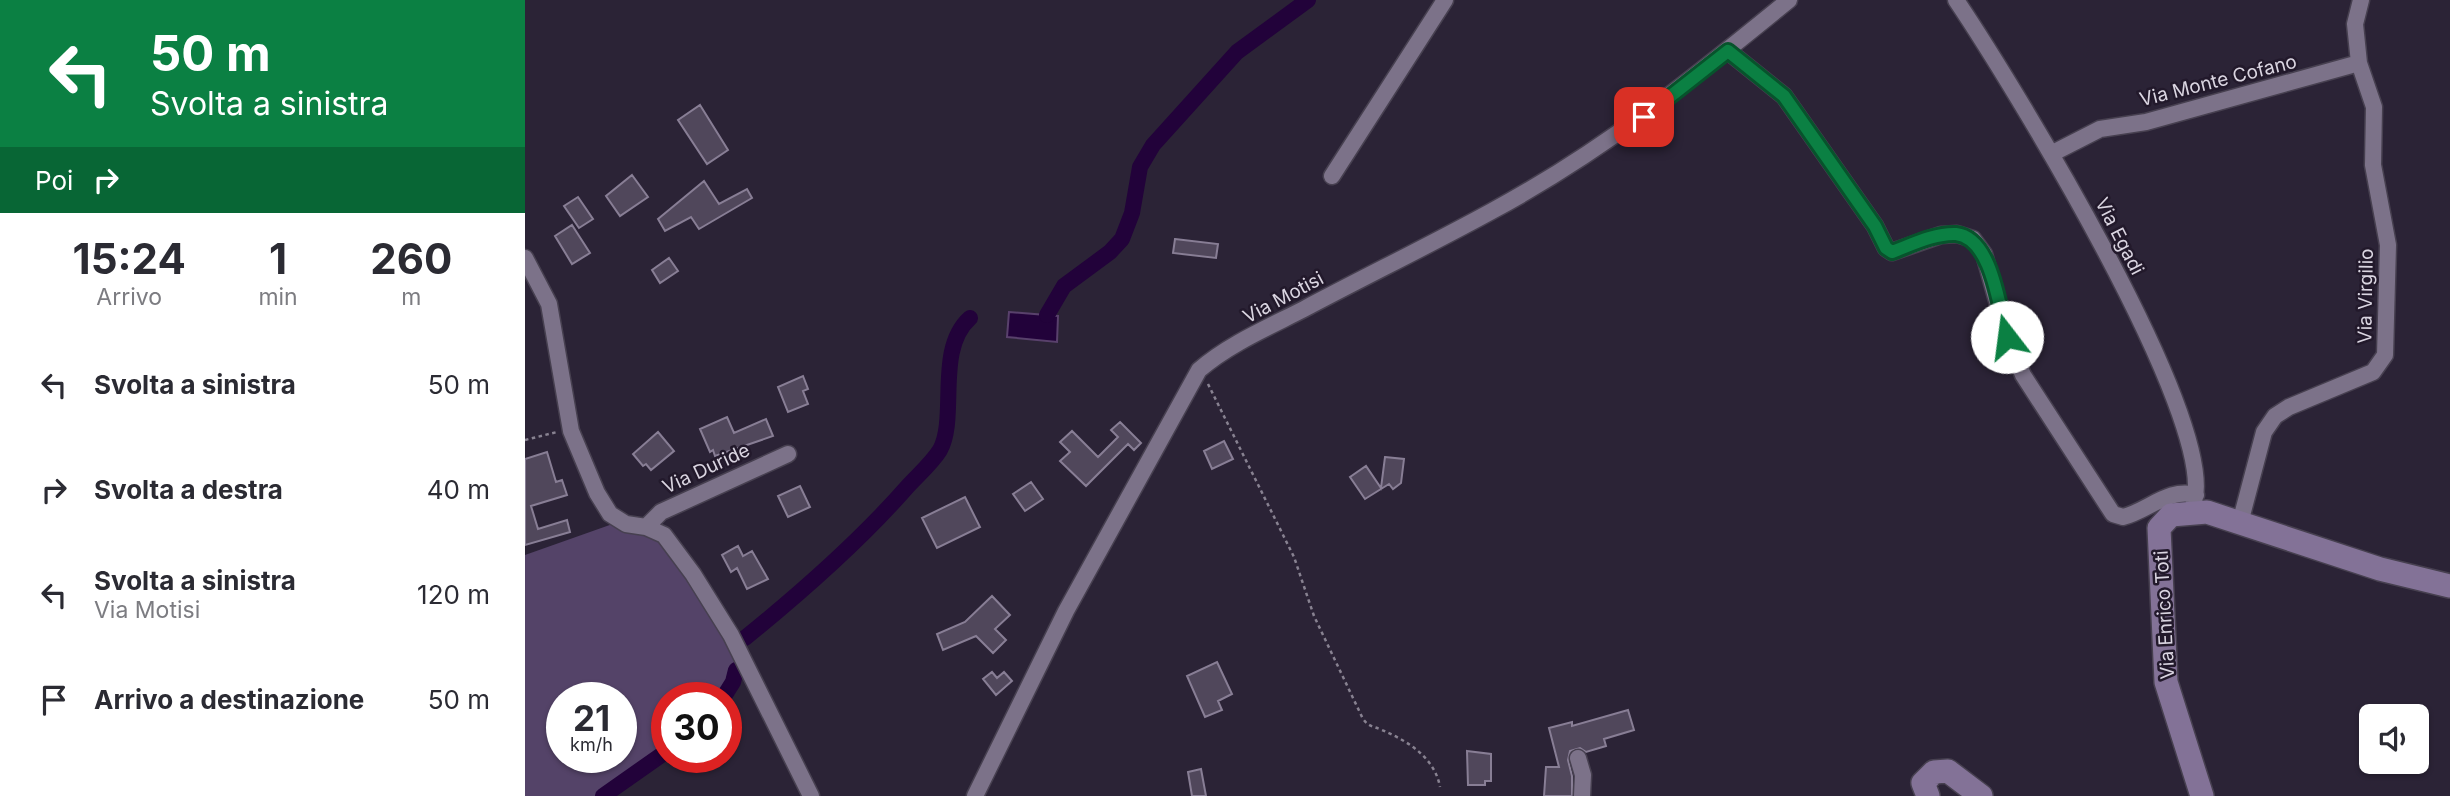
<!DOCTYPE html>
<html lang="it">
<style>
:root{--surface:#fff;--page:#f2f2f3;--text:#2b2b33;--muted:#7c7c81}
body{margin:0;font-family:Inter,sans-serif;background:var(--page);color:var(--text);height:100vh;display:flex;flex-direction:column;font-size:26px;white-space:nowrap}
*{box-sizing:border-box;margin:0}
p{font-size:23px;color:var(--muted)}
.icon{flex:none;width:38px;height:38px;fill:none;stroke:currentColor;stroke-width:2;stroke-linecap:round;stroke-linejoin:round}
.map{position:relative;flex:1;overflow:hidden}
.sheet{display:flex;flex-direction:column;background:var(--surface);width:525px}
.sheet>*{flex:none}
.hud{background:#0b8043;color:#fff;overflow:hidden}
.controls{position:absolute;left:1834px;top:704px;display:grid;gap:14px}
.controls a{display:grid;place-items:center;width:70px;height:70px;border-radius:10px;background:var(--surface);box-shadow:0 2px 5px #0004;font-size:35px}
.speed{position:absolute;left:21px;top:682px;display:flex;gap:14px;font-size:35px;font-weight:700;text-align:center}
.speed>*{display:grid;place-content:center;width:91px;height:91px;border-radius:50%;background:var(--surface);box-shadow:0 2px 5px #0004;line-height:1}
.speed small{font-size:18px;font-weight:400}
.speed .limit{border:10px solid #d22;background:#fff;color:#111}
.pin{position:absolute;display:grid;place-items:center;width:60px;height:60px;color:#fff;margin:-30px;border-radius:14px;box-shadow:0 4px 10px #0006}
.me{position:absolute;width:77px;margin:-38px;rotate:345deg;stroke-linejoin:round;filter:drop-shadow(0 0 5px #0008)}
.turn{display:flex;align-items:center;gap:24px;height:147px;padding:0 35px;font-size:32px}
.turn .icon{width:91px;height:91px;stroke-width:2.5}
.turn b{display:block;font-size:49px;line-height:60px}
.then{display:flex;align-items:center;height:66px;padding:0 35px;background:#0003;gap:14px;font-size:26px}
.eta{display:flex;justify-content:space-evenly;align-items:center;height:119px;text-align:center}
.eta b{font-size:42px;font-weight:700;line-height:49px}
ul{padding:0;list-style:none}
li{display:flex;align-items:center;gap:21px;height:105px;padding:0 35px}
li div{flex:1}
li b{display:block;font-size:26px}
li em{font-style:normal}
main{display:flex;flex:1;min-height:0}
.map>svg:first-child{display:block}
.green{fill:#544368;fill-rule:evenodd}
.water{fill:#22023a;stroke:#59416c;stroke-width:2}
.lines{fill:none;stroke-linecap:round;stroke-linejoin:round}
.canal{stroke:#22023a;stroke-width:16}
.building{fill:#50475b;stroke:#887e95;stroke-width:2}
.street-casing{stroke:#474050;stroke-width:19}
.secondary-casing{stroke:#474050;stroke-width:26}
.path{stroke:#888291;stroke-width:2.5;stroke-dasharray:3.5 3.5;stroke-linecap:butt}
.street{stroke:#7c7289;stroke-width:16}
.secondary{stroke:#837297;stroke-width:23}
.route-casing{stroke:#07532c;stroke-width:18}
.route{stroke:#0b8043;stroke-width:12}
.labels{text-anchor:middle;stroke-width:5;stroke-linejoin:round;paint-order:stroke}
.street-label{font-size:19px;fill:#dad5e1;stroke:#22192b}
</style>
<main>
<section class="sheet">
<div class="hud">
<div class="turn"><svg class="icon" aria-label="left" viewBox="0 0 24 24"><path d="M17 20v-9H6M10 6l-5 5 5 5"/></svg><div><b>50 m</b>Svolta a sinistra</div></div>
<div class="then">Poi<svg class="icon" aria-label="right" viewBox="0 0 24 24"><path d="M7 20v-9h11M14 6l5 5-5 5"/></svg></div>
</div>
<div class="eta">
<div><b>15:24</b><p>Arrivo</p></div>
<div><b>1</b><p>min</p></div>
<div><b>260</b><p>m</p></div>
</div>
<ul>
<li><svg class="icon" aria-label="left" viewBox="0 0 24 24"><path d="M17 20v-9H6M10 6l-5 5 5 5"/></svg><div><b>Svolta a sinistra</b></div><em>50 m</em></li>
<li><svg class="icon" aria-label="right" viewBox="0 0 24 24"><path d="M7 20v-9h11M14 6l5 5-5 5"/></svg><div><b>Svolta a destra</b></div><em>40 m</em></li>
<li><svg class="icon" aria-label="left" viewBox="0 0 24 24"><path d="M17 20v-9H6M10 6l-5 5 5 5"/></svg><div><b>Svolta a sinistra</b><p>Via Motisi</p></div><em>120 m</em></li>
<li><svg class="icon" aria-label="arrive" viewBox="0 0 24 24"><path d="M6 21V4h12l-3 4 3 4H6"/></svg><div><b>Arrivo a destinazione</b></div><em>50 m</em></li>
</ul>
</section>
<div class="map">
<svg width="1925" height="796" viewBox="0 0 1925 796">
<rect width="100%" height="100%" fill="#2b2336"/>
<path class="green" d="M96,521l43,14 75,118 -6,29 -10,16h-56v53l-64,45h-78v-241zM37,698h59v60h-59z"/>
<path class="water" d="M484,312l49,4 -1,26 -50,-5z"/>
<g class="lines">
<path class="canal" d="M522,315l17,-29 46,-34 12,-13 10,-26 8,-46 13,-22 84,-93 71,-52
M220,638c58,-47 114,-96 163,-152 10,-11 24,-23 32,-36 18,-33 -5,-101 30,-132
M198,698l10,-16 3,-12
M78,796l64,-45"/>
</g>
<path class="building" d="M175,105l28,45 -21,14 -29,-44z
M107,175l16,22 -28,19 -14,-20z
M179,181l15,23 28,-15 5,9 -53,31 -8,-12 -26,14 -7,-12z
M53,197l15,22 -14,9 -15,-22z
M47,225l18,28 -18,11 -17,-28z
M650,239l43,5 -2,14 -43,-5z
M144,258l9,13 -18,12 -8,-13z
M278,376l5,13 -5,2 5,13 -20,8 -10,-25z
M202,417l7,16 32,-14 7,17 -58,20 -2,-6 -3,2 -10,-23z
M595,422l21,21 -7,7 -6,-6 -42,42 -26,-25 10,-9 -10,-10 12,-11 26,26 20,-20 -7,-7z
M133,432l16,19 -23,19 -5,-6 -3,2 -10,-12z
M699,441l9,18 -21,10 -8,-18z
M22,452l9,30 6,-2 5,15 -36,11 7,23 29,-9 3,12 -45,13v-86z
M860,457l19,2 -3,24 -8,6 -4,-5 -24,15 -15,-22 16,-11 15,22z
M506,482l12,17 -18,12 -12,-17z
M275,486l10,21 -22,10 -10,-21z
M440,497l15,30 -43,21 -15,-30z
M213,546l5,10 9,-5 16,28 -21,10 -10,-21 -6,4 -9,-17z
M467,596l18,19 -15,14 11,11 -13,13 -17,-17 -33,14 -6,-16 28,-12z
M692,662l15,32 -14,7 4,9 -17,7 -18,-41z
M467,672l5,6 7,-6 8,9 -16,14 -13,-16z
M1103,710l6,20 -30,9 2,7 -20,6 -6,-4 -10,3 -2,9 4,16v20h-28l2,-29h13l-10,-39 23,-6v4z
M942,751l24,3v27h-6v4h-17z
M676,769l5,27h-14l-4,-24z"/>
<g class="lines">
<defs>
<path id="street" d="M1431,0c54,80 262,418 238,502
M1203,51l56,45 91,130 11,22 6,4 49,-17 16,-1 16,5 11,15 23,83 16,38 90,139 10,3c25,-6 46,-30 73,-22
M1526,154l49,-25 46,-7 213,-59
M807,176l113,-176
M0,258l24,46 22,127 26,62 13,21 16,10 20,3 18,8 29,39 38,61 80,161
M1715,523l24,-91 11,-16 14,-9 84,-35 12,-17 3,-110 -15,-80 1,-58 -15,-44 -4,-39 6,-24
M121,527l15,-15 127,-58
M1053,758l5,17 -1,21
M450,796l91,-185 133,-241c30,-26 70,-43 105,-61 62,-33 126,-64 188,-98 113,-61 199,-131 297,-211"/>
<path id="secondary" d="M1403,796l-5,-13 11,-11 14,-1 33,25
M1677,796l-36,-114 -7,-154 12,-13 36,-3 173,57 70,17"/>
</defs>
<use href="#street" class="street-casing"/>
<use href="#secondary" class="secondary-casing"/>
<path class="path" d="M683,384l86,173 20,59 49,103c6,8 10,7 19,11 26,11 53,28 58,57
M0,440l32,-8"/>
<use href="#street" class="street"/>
<use href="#secondary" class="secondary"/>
</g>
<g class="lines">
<defs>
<path id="route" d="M1119,117l84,-66 56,45 91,130 11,22 6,4c19,-7 43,-19 64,-18 36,4 43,73 51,103"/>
</defs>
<use href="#route" class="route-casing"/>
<use href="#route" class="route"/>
</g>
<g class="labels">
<g class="street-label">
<text transform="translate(1693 80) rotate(-14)" y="7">Via Monte Cofano</text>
<text transform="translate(1595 236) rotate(63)" y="7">Via Egadi</text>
<text transform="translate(1840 296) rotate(-89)" y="7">Via Virgilio</text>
<text transform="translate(758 297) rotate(-28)" y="7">Via Motisi</text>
<text transform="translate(181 468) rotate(-25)" y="7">Via Duride</text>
<text transform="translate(1639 615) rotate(-93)" y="7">Via Enrico Toti</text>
</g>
</g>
</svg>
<div class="controls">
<a><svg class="icon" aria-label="sound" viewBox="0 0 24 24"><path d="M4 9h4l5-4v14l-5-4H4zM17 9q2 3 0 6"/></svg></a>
</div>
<div class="speed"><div>21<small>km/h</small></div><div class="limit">30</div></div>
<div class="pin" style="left:1119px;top:117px;background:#d93025"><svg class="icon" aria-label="arrive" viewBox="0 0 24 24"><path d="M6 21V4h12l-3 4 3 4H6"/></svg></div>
<svg class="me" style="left:1482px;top:337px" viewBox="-20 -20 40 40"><circle r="19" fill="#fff"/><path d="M0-13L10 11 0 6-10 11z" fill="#0b8043"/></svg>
</div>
</main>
